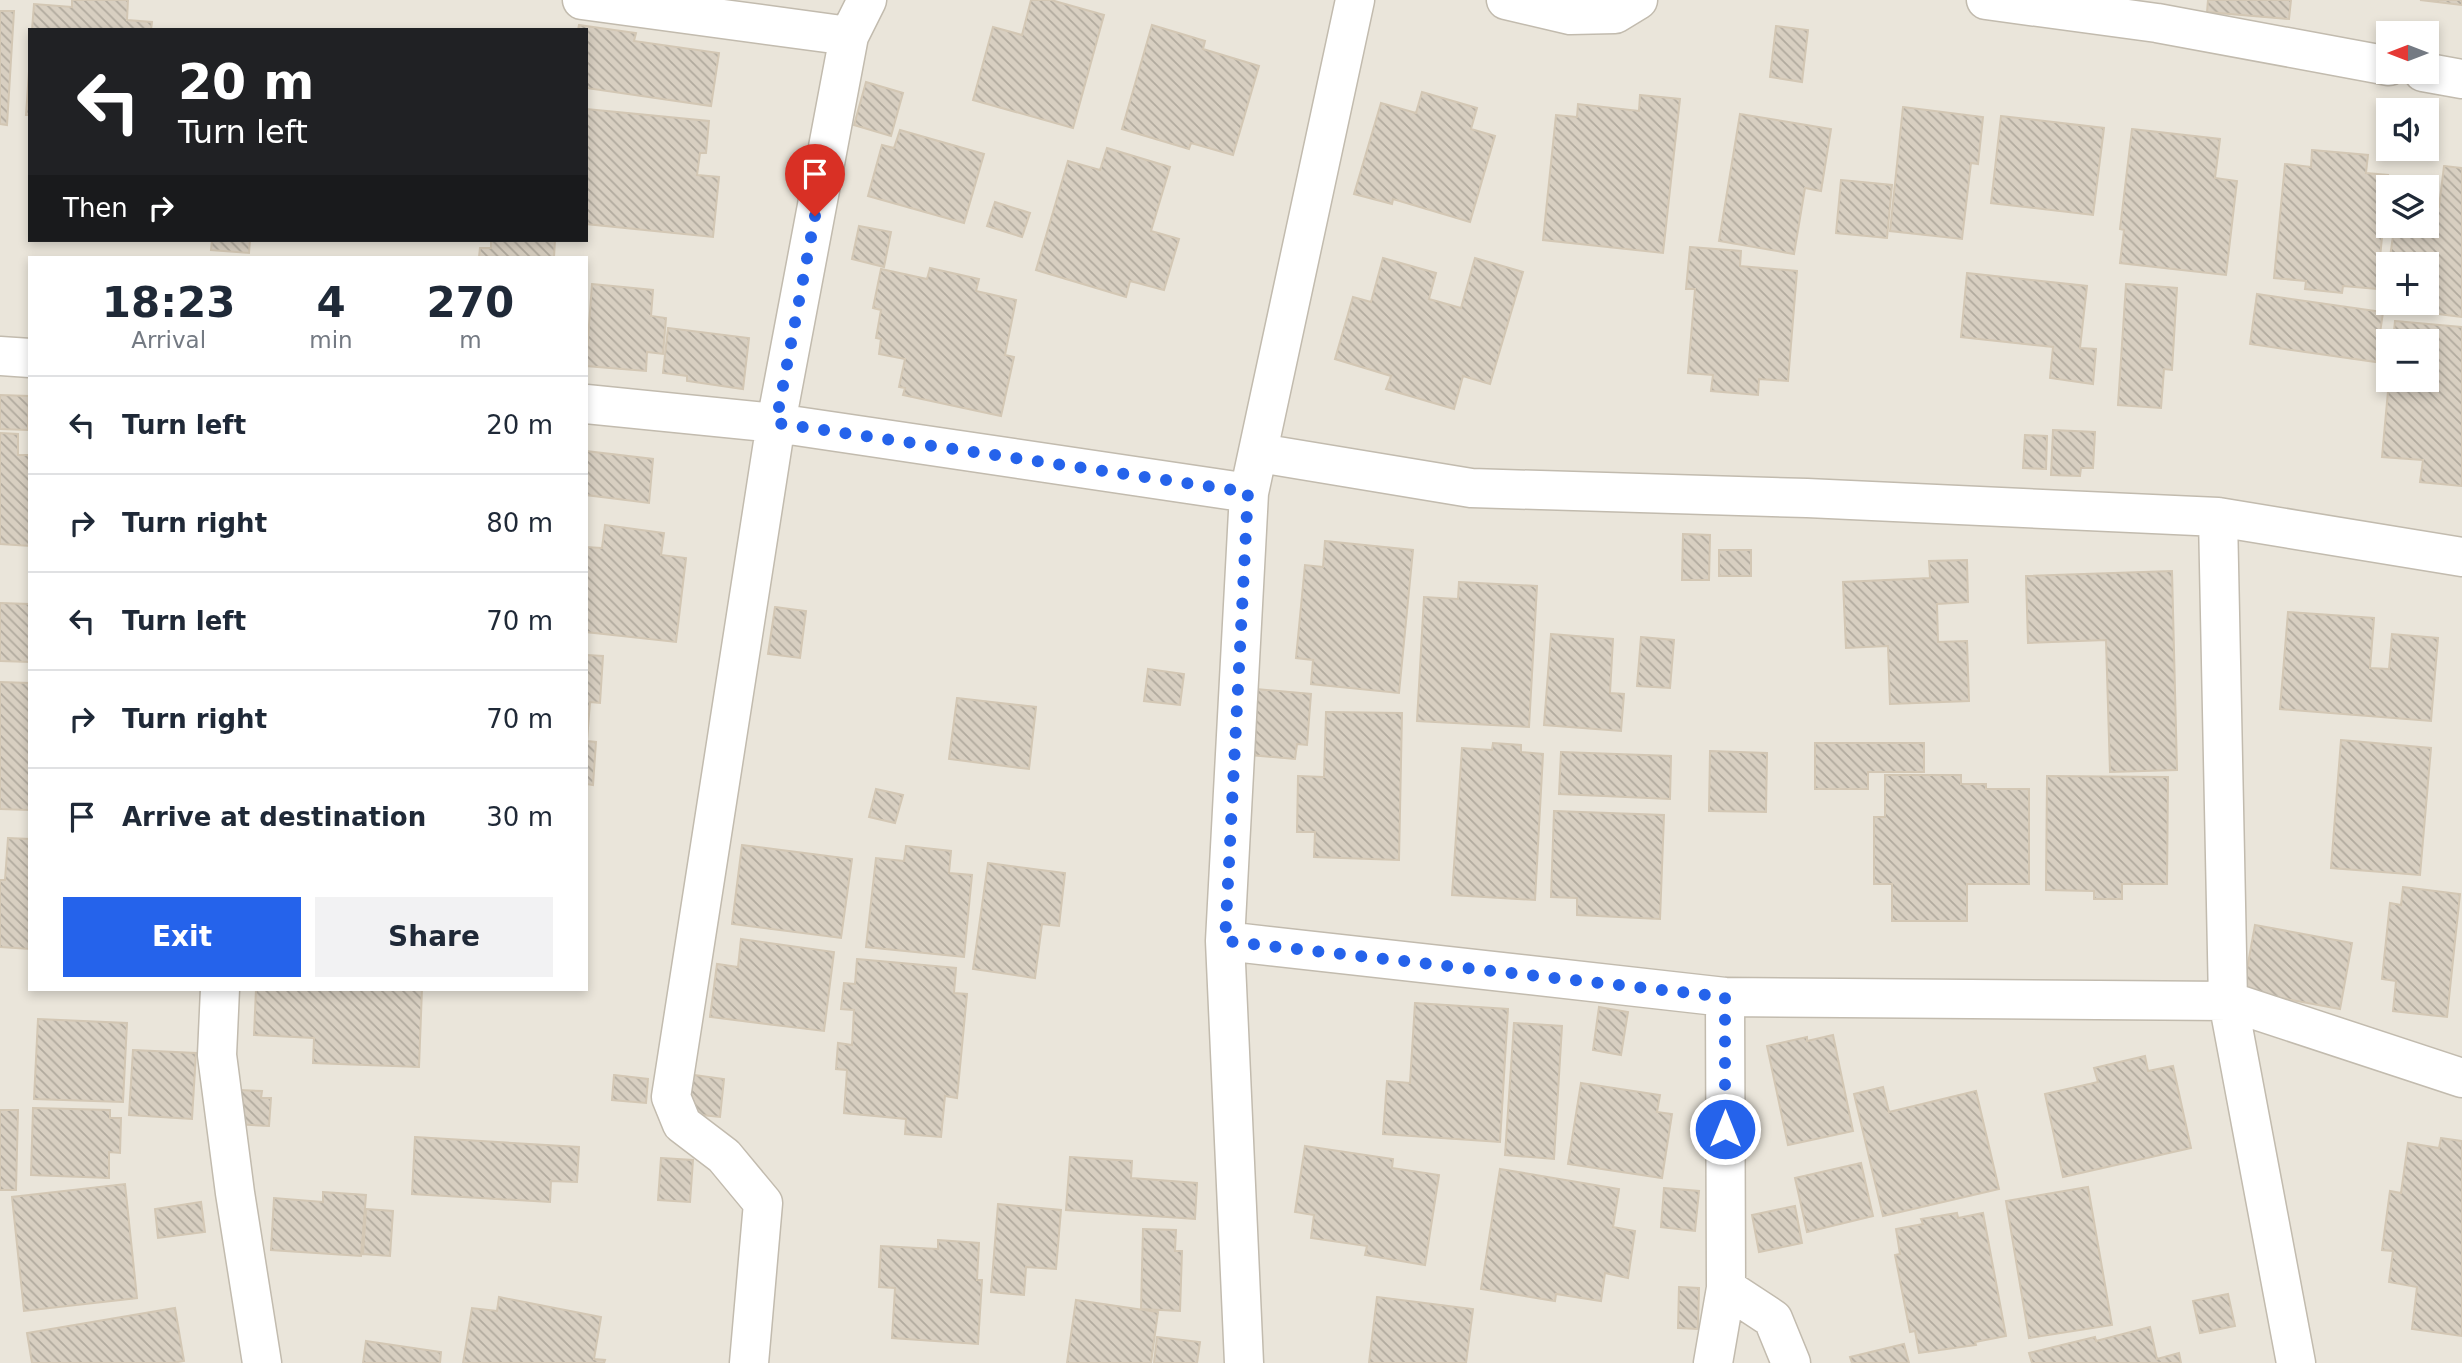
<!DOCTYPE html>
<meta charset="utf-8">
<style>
:root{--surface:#fff;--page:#f2f2f3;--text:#1f2937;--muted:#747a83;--line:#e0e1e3;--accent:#2563eb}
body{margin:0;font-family:"DejaVu Sans",sans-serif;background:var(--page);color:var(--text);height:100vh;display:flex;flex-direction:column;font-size:26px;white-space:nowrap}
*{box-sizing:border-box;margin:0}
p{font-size:23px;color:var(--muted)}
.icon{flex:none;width:38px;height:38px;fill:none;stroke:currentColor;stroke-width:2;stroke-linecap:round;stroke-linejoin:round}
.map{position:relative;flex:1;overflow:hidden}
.sheet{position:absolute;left:28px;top:256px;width:560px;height:735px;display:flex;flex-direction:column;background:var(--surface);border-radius:0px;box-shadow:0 4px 10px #0003}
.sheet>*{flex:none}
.top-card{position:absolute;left:28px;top:28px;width:560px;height:214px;border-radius:0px;box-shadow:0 4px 10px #0003;background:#202124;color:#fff;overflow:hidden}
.needle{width:46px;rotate:270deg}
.fabs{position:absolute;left:2376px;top:21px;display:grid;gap:14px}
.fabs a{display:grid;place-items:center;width:63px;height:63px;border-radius:0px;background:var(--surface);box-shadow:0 4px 10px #0003;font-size:35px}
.pin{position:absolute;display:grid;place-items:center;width:60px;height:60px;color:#fff;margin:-72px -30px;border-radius:50% 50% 50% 0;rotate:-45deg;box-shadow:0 0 7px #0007}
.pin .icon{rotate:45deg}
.me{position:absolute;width:77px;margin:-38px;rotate:0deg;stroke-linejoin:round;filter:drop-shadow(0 0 5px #0008)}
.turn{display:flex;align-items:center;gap:24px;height:147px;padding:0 35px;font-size:32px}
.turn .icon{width:91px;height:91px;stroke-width:2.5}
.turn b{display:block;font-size:49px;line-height:60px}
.then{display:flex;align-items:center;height:66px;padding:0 35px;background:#0003;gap:14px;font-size:26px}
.eta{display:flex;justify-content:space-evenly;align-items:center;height:119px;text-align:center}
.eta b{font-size:42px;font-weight:600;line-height:49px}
.action{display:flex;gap:14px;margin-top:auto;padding:14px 35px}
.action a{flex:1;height:80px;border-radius:0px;background:var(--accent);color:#fff;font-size:28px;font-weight:600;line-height:80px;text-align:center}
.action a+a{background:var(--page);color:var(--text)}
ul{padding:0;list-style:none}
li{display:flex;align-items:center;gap:21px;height:98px;padding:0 35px;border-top:2px solid var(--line)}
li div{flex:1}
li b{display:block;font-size:26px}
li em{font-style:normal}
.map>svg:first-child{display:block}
.residential{fill:#eae5da;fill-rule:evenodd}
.building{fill:url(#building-back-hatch);stroke:#d3c7b4;stroke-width:2}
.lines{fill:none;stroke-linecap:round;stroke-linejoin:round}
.minor-casing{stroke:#c2bbae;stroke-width:41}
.minor{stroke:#fff;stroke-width:38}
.route{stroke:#2563eb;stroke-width:12;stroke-dasharray:0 21.6}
</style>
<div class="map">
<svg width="2462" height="1363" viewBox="0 0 2462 1363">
<defs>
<pattern id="building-back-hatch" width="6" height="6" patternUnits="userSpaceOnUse" patternTransform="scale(1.75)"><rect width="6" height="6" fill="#d8cfc1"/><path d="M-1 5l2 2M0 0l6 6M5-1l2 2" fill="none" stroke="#b1aa9e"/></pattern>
</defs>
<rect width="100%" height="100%" fill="#f6f3ec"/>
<path class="residential" d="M0,0h2462v1363h-2462zM30,30h556v210h-556zM2389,33h38v39h-38zM2389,110h38v39h-38zM2389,187h38v39h-38zM30,257h556v732h-556zM2389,264h38v39h-38zM2389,341h38v39h-38z"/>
<path class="building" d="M72,0h56l-1,20 25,2 -1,8h-119l2,-26 38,3z
M1031,0h20l53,15 -31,113 -100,-28 20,-73 29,8z
M2208,0h83l-2,19 -82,-7z
M2420,0h42v5z
M0,11h14l-7,114 -7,-1z
M579,25l57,8 -2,8 85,12 -8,53 -125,-18v-58h-8z
M1152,25l53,16 -2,8 56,17 -26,89 -42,-12 -2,6 -67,-20z
M1776,26l32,4 -6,52 -32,-5z
M30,57v58h-4z
M866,82l37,11 -12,43 -37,-11z
M1422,92l55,16 -6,21 24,7 -25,86 -77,-23 -1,5 -38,-10 27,-91 35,10z
M1640,95l40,4 -17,154 -120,-13 13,-125 21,2 1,-13 61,7z
M1903,107l80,10 -5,47 -7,-1 -9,76 -72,-8z
M586,109l123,12 -3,32h-6l-3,22 22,2 -6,60 -127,-13z
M1740,114l91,15 -10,62 -16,-3 -11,66 -75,-13z
M2001,116l103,12 -11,87 -102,-12z
M2132,129l88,10 -5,39 22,3 -11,94 -106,-12 4,-33 -4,-1z
M900,130l84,24 -20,69 -96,-27 14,-51 12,3z
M1107,148l63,19 -19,64 28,8 -15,51 -34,-9 -4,16 -90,-27 32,-109 32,9z
M2312,150l56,5 -2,18 22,2 -11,114 -34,-3 -1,7 -37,-4 1,-8 -32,-3 11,-114 26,3z
M2444,166l18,2v149l-72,-9v-5h37v-39h-38l4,-28 5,1 1,-11h28v-20l12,1z
M1841,180l51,5 -5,53 -51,-5z
M995,202l35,11 -8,24 -35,-11z
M859,226l32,6 -7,35 -32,-8z
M212,240h38l-1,13 -38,-3z
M491,240h64l-1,17h-75l1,-9h11z
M1690,247l51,4 -1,15 57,5 -9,110 -29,-2 -1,16 -47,-4 2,-16 -25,-2 7,-84h-9z
M1383,258l53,15 -7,26 32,9 14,-50 48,14 -33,112 -27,-8 -9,33 -68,-20 5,-13 -56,-17 18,-62 18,5z
M930,268l49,11 -3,12 40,9 -11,55 9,2 -13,59 -98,-21 2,-7 -6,-1 6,-28 -26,-5 2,-15 -5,-1 5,-28 -8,-2 8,-39 46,10z
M1967,273l120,13 -7,62 16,1 -3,35 -43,-6 3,-31 -92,-10z
M592,284l61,6 -2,26 15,2 -3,36 -16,-2 -1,19 -60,-5z
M2126,284l51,4 -5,82 -8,-1 -3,39 -43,-3z
M2257,294l126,18 -7,50 -126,-18z
M2395,321l67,6v159l-42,-4 3,-22 -41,-3 7,-77h38v-39h-34z
M668,328l81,10 -6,51 -56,-8v-5l-24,-3z
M0,395l29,1 -1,34 -28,-1z
M2053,430l42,2 -2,36h-12l-1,8 -29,-1z
M0,433l18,1v21h12v91l-30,-2z
M2025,435l22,1 -1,33 -23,-1z
M586,451l67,8 -4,44 -63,-8z
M605,525l59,8 -3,22 25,3 -10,84 -90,-10v-85l16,1z
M1683,534l27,1 -1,45h-27z
M1325,541l88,9 -14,143 -88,-9 2,-24 -17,-2 9,-93 18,2z
M1719,550h32v26h-32z
M1967,560l1,42 -31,2 1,38 29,-1 2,60 -79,3 -2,-58 -42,2 -3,-66 87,-4 -1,-17z
M2172,571l5,199 -67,2 -4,-132 -78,3 -2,-67z
M1459,582l78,4 -8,141 -112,-6 7,-124 34,2z
M0,603l30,1v58l-30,-1z
M775,607l31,4 -6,47 -32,-4z
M2288,612l86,6 -4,50 19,1 3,-35 46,4 -7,83 -151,-12z
M1551,634l62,5 -3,54 14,1 -3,37 -77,-6z
M1641,637l33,3 -4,48 -33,-2z
M586,655l17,1 -3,47 -10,-1 -3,39 9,1 -3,43 -7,-1z
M1148,669l36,5 -4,31 -36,-4z
M0,682l30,1v127l-30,-1z
M1256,689l55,5 -4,51 -10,-1 -2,15 -45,-4z
M957,698l79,9 -7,62 -80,-10z
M1326,712l76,1 -3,147 -85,-3 1,-25h-18l1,-56 26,1z
M2341,740l90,8 -11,127 -89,-7z
M1493,743l28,2v7l22,2 -8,146 -83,-5 10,-147 30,2z
M1815,743h109v29h-56v17h-53z
M1710,751l57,2 -1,59 -57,-1z
M1561,752l110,4 -1,43 -111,-5z
M1885,775h76v9h25v5h43v95h-62v37h-75v-37h-18v-67h11z
M2047,776l121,1 -1,107h-45v15h-28v-8l-48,-1z
M876,789l27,6 -8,28 -26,-6z
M1554,811l110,4 -4,104 -83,-4v-17l-26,-1z
M8,838l22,1v110l-30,-2v-67h5z
M742,845l110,14 -11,79 -109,-14z
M906,846l45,5 -2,22 23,2 -8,82 -98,-10 10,-89 28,3z
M988,863l77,10 -6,53 -17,-2 -7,54 -62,-9z
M2403,887l57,7 -13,123 -54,-6 3,-30 -14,-2 8,-76 11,2z
M2255,925l97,18 -12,66 -97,-18z
M741,939l93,13 -10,79 -114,-14 7,-53 21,3z
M857,959l99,9 -2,25 13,1 -10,104 -12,-2 -4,41 -36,-3 1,-15 -62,-6 3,-43 -11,-1 2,-26 14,2 2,-35 -13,-1 3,-26 11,1z
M256,989h166l-3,78 -106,-4 1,-25 -60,-3z
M1415,1003l93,6 -8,133 -117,-8 4,-53 23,2z
M1599,1007l29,5 -7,43 -28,-5z
M38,1019l89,4 -4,79 -89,-3z
M1514,1023l48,3 -8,133 -49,-4z
M1833,1035l20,96 -65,14 -21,-99 40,-9v4z
M133,1050l63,3 -4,66 -63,-4z
M2145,1056l3,15 25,-5 18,82 -128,29 -18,-83 53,-12 -4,-14z
M687,1074l37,5 -4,38 -37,-4z
M614,1075l34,4 -2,24 -34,-3z
M1581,1083l79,12 -3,17 15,2 -10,64 -94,-14z
M1883,1087l6,25 87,-21 23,98 -116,27 -29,-122z
M239,1090l23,1 -1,7h10l-2,28 -35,-2z
M33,1108l77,2v8h11l-1,35 -11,-1v26l-78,-3z
M0,1110h18l-2,80h-16z
M415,1137l164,10 -2,35 -26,-1 -1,21 -138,-8z
M2441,1138l21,3v195l-50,-7 5,-42 -28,-5 4,-31 -11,-1 8,-59 11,2 7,-50 31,5z
M1305,1146l88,13 -1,9 47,7 -14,90 -60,-10 2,-9 -56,-8 3,-23 -19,-3z
M1070,1157l62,4 -1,17 66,5 -2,36 -129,-9z
M661,1158l32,2 -3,42 -32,-2z
M1861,1163l12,53 -66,16 -12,-54z
M1500,1169l119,20 -6,38 22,4 -7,47 -23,-5 -4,28 -45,-7 -1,7 -74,-12z
M125,1184l12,114 -113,13 -12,-114z
M2088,1187l24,138 -83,13 -23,-137z
M1664,1188l35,3 -4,40 -34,-4z
M323,1192l43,3 -5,61 -90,-6 3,-52 49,4z
M201,1202l4,30 -47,6 -3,-29z
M998,1204l63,6 -5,59 -30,-2 -2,28 -33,-3z
M1795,1206l7,37 -43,9 -7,-37z
M366,1209l27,2 -3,45 -27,-2z
M1957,1213l1,5 25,-5 23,123 -31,6 1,3 -57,8 -4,-22 -5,1 -15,-77 5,-1 -4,-25 27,-5 -2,-5z
M1143,1229l33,1 -1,21h7l-2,60 -39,-2z
M938,1240l41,3 -2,37h5l-4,64 -86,-6 3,-50 -16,-1 2,-41 57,3z
M1679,1287l20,1 -1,41 -20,-1z
M2228,1294l7,32 -35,7 -7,-32z
M499,1297l102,20 -7,42 11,1 -1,3h-141l9,-55 25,3z
M1377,1297l96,12 -7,54h-97z
M1076,1300l82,12 -7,51h-84z
M175,1308l9,53 -12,2h-140l-5,-30z
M2150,1327l7,32 22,-6 2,10h-149l-3,-10 66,-16 1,4z
M1157,1337l43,5 -3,21h-43z
M366,1341l75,11 -1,11h-77z
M1904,1344l5,19h-57l-2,-6z"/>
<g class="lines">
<defs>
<path id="minor" d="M582,0l267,36
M1506,0l64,15 45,-1 23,-14
M1986,0l171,23 232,43
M2423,72l39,7
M0,356l30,2
M586,404l190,19 473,70
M1259,453l212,35 336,10 411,19 244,40
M2218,517l10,484 68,362
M1225,941l500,56 503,4 234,77
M220,989l-3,66 18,138 27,170
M1726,1288l47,31 18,44
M749,1363l14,-160 -39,-47 -42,-32 -11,-27 105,-674 73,-387 18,-36
M1244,1363l-19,-422 24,-448 106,-493
M1713,1363l13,-75 -1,-291"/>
</defs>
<use href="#minor" class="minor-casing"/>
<use href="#minor" class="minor"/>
</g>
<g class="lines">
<path class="route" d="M815,216l-39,207 472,69 -23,449 500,56v132"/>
</g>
</svg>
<div class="fabs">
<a><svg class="needle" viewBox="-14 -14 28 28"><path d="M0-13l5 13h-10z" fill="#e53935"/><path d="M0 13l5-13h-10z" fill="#747a83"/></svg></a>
<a><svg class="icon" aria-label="sound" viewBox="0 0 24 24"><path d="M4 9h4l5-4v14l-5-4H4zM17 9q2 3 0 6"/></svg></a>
<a><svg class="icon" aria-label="layers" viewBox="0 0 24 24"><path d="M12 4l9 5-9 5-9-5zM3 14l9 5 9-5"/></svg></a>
<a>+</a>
<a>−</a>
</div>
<div class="pin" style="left:815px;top:216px;background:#d93025"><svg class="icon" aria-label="arrive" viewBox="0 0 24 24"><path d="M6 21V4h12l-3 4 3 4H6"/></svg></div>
<svg class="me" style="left:1725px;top:1129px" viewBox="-20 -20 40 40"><circle r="17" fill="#2563eb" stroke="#fff" stroke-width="3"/><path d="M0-11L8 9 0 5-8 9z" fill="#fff"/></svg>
<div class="top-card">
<div class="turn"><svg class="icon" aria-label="left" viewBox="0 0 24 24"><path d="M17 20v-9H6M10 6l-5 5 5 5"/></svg><div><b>20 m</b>Turn left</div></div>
<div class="then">Then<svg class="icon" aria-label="right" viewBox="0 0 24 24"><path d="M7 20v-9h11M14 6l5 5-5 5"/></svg></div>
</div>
<section class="sheet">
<div class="eta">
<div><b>18:23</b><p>Arrival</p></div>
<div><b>4</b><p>min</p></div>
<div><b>270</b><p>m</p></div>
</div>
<ul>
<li><svg class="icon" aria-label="left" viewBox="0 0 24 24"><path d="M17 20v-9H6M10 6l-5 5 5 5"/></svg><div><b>Turn left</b></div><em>20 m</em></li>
<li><svg class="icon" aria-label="right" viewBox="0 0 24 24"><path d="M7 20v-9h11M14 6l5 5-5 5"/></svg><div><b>Turn right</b></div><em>80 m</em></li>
<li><svg class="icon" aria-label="left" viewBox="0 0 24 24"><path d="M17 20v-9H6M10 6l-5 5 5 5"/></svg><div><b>Turn left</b></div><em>70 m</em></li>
<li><svg class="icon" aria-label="right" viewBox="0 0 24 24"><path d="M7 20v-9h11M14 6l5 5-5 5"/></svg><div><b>Turn right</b></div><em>70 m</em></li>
<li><svg class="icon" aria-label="arrive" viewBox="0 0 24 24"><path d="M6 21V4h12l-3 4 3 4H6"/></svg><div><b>Arrive at destination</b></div><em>30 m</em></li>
</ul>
<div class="action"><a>Exit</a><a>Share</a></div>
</section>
</div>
